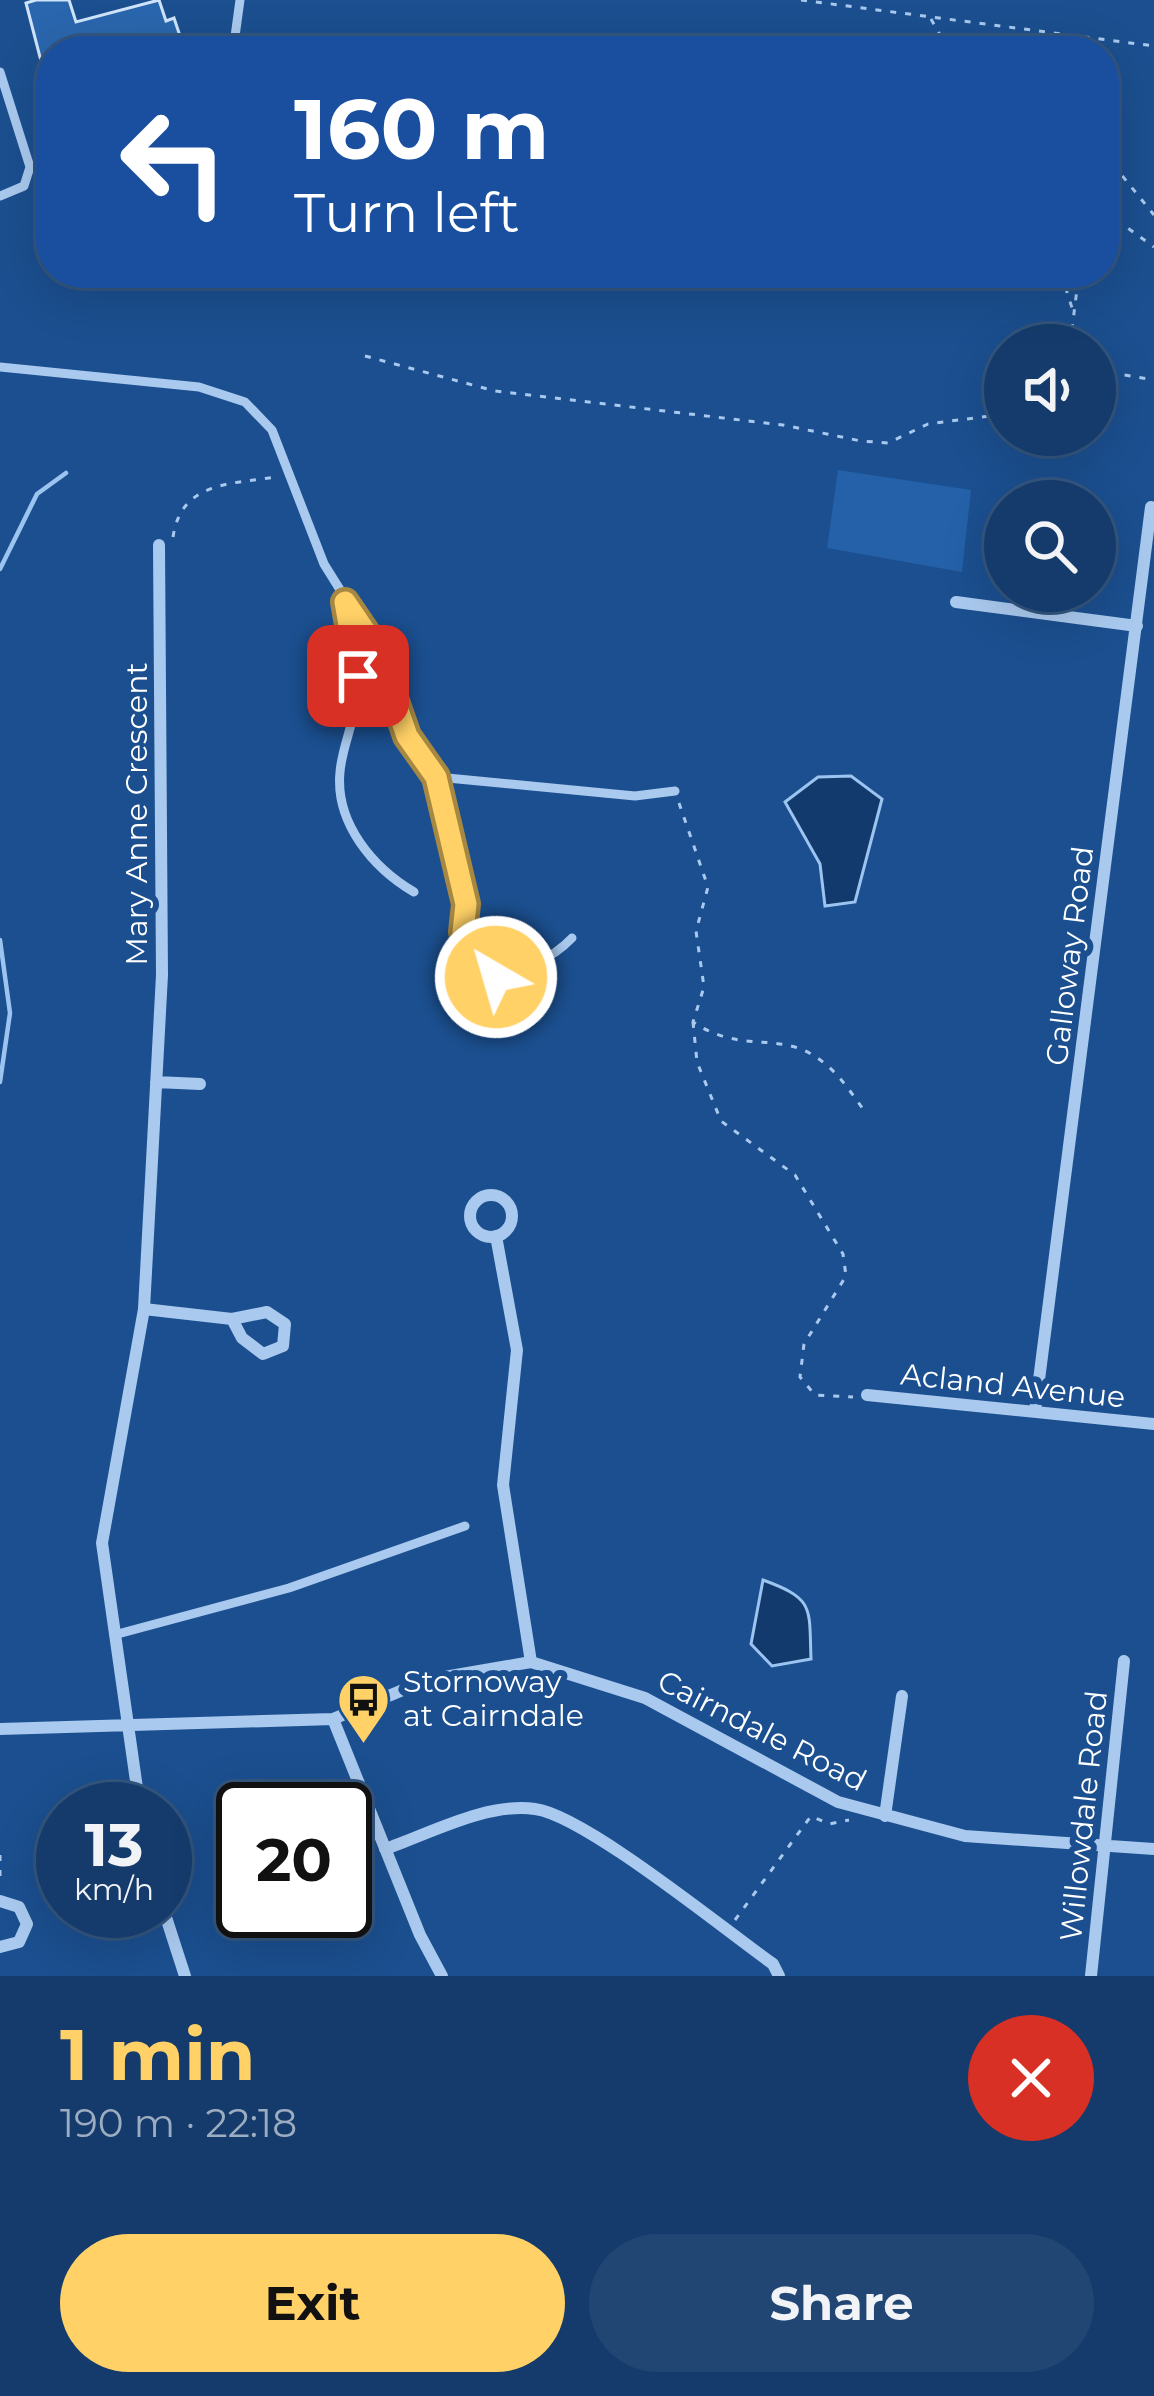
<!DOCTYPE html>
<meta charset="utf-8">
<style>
:root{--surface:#143b6b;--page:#214673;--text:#f1f3f6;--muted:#9dadc1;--line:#33557e;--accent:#ffd166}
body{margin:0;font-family:Montserrat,sans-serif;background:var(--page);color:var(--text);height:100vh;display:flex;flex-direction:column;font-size:45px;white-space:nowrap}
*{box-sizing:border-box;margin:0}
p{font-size:39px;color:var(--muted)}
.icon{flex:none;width:66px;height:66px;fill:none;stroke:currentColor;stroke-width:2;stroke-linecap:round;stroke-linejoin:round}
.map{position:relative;height:1976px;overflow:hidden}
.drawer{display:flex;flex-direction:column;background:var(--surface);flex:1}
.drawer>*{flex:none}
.hud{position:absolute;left:36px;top:36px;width:1083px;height:252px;border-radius:48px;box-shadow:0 12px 48px #0002,0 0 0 3px var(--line);background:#1a4fa0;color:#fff;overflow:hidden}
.tools{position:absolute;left:984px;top:324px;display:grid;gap:24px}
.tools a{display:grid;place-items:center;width:132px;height:132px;border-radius:50%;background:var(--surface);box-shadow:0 12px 48px #0002,0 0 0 3px var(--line);font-size:60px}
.speed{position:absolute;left:36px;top:1782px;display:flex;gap:24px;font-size:60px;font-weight:700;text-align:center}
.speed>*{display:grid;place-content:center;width:156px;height:156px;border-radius:50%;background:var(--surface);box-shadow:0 12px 48px #0002,0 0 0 3px var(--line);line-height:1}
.speed small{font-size:30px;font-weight:400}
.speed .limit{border:6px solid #111;border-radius:18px;background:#fff;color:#111}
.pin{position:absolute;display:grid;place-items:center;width:102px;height:102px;color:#fff;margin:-51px;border-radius:24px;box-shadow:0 6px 18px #0006}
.me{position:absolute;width:132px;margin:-66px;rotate:322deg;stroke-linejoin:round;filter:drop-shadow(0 0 9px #0008)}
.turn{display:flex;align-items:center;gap:42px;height:252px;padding:0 60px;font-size:54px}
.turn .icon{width:156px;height:156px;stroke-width:2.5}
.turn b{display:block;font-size:84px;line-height:102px}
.round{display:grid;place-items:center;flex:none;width:126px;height:126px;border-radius:63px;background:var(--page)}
.overview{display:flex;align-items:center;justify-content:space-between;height:204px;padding:0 60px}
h1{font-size:72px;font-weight:700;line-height:90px;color:var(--accent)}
.action{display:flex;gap:24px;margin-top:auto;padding:24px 60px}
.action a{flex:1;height:138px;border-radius:72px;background:var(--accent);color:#111;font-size:48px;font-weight:700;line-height:138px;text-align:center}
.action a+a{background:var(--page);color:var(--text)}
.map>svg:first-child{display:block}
.green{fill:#2461a8}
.water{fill:#123a6d;stroke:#9cc4f0;stroke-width:3}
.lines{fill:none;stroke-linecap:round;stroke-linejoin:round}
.stream{stroke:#9cc4f0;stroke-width:4.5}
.building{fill:#2a66ad;stroke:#cfe3fa;stroke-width:3}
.path{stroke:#a9c9ee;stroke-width:3;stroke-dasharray:6 9;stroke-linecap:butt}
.lane{stroke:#a9c9ee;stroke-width:9}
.street{stroke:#a9c9ee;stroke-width:12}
.route-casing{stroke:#a68842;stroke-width:30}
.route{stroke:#ffd166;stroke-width:21}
.labels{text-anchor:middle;stroke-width:12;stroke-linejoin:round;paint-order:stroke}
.street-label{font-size:30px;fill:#fff;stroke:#1b4f8f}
.poi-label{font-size:30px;fill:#fff;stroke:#1b4f8f;text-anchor:start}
</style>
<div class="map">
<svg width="1154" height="1976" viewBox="0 0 1154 1976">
<rect width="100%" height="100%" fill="#1b4f8f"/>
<path class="green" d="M838,470l133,20 -9,82 -135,-24z"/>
<path class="water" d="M851,776l31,23 -27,103 -30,4 -5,-42 -35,-62 33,-25z
M763,1580c52,19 46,27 48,79l-39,7 -21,-22z"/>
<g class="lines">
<path class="stream" d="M0,569l37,-75 29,-21
M0,940l10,73 -10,69"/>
</g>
<path class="building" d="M36,0h33l7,22 83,-22 7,21 8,-3 11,33h-134l-3,37 -22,-85z"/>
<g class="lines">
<path class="path" d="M801,0l353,46
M931,19l18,32
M1075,38l4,13
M1104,135l16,38 34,42
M1104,211l50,36
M1061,273l12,38
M1070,345l9,-72
M365,356l130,35 288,34 78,16 27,2 40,-19 77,-10
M1095,370l59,10
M173,537c8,-55 57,-53 103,-60
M679,803l29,84 -12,44 8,56 -11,35c46,31 82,11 118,32 23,13 37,34 52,55
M693,1022l4,40 24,59 74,54 48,79 3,22 -42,68 -4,33 15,18 38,2
M0,1855v28
M735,1920l76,-104 18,8 20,-4"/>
<path class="lane" d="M233,51l7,-51
M0,72l30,95 21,-7
M0,196l24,-10 6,-19
M0,367l199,20 46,15 27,28 52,134 53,85 30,87 30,41 30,127 -4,28 10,36 17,10c31,-7 60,-17 82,-40
M347,607c8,30 12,61 9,92 -2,25 -14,48 -16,73 -5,51 33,96 74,120
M437,777l198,19 40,-5
M114,1635l175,-47 176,-62"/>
<path class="street" d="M956,602l181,24
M156,1082l44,2
M470 1216a21 21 0 1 1 42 0a21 21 0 1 1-42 0Z
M496,1236l21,114 -14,135 28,177
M144,1309l88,10 35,-7 18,12 -2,22 -20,8 -21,-16 -10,-19
M867,1395l287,29
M1035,1411l116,-904
M333,1719l87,216 22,41
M0,1729l333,-10 94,-39 104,-18 114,36 193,104 127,34 189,13
M140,1809l-38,-266 42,-234 18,-334 -3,-430
M885,1816l17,-120
M385,1849c44,-15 102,-47 150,-40 49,6 190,121 238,155l6,12
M0,1901l19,6 8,17 -8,18 -19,5
M164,1911l21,65
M1091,1976l33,-315"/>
</g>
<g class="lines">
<defs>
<path id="route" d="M358,676l-13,-74 32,47 30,87 29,41 30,127 -3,28 10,36 23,9"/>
</defs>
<use href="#route" class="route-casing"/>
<use href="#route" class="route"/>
</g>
<defs>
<symbol id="bus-pin" viewBox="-11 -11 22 30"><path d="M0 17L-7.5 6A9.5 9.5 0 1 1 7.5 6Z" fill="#ffd166" stroke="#1b4f8f"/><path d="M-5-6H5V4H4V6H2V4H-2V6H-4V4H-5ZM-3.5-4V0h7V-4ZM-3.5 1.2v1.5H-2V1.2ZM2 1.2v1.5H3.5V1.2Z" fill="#111"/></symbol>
</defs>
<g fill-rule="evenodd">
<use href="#bus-pin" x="334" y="1670" width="59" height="81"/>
</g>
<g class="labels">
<g class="street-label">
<text transform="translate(137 814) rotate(-90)" y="10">Mary Anne Crescent</text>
<text transform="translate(1070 956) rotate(-83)" y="10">Galloway Road</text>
<text transform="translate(1013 1386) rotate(6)" y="10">Acland Avenue</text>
<text transform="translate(762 1731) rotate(27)" y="10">Cairndale Road</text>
<text transform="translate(1084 1816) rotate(-84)" y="10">Willowdale Road</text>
</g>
<g class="poi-label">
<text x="403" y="1692">Stornoway<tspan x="403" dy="34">at Cairndale</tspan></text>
</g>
</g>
</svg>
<div class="tools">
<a><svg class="icon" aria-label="sound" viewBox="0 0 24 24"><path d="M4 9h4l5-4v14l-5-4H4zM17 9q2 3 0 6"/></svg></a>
<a><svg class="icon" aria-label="search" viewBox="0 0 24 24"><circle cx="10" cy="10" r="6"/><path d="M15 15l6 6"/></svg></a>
</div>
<div class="speed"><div>13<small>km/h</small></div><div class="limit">20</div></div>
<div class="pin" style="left:358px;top:676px;background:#d93025"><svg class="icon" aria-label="arrive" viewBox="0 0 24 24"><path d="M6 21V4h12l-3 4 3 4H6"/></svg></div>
<svg class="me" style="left:496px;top:977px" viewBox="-20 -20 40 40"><circle r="17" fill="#ffd166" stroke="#fff" stroke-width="3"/><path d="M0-11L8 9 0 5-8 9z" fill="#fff"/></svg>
<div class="hud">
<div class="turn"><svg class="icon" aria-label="left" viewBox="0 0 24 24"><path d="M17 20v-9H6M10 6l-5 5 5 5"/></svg><div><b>160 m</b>Turn left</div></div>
</div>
</div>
<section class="drawer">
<div class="overview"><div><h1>1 min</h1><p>190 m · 22:18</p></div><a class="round" style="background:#d93025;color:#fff"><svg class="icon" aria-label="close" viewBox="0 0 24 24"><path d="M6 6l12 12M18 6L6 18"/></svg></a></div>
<div class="action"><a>Exit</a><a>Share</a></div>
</section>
